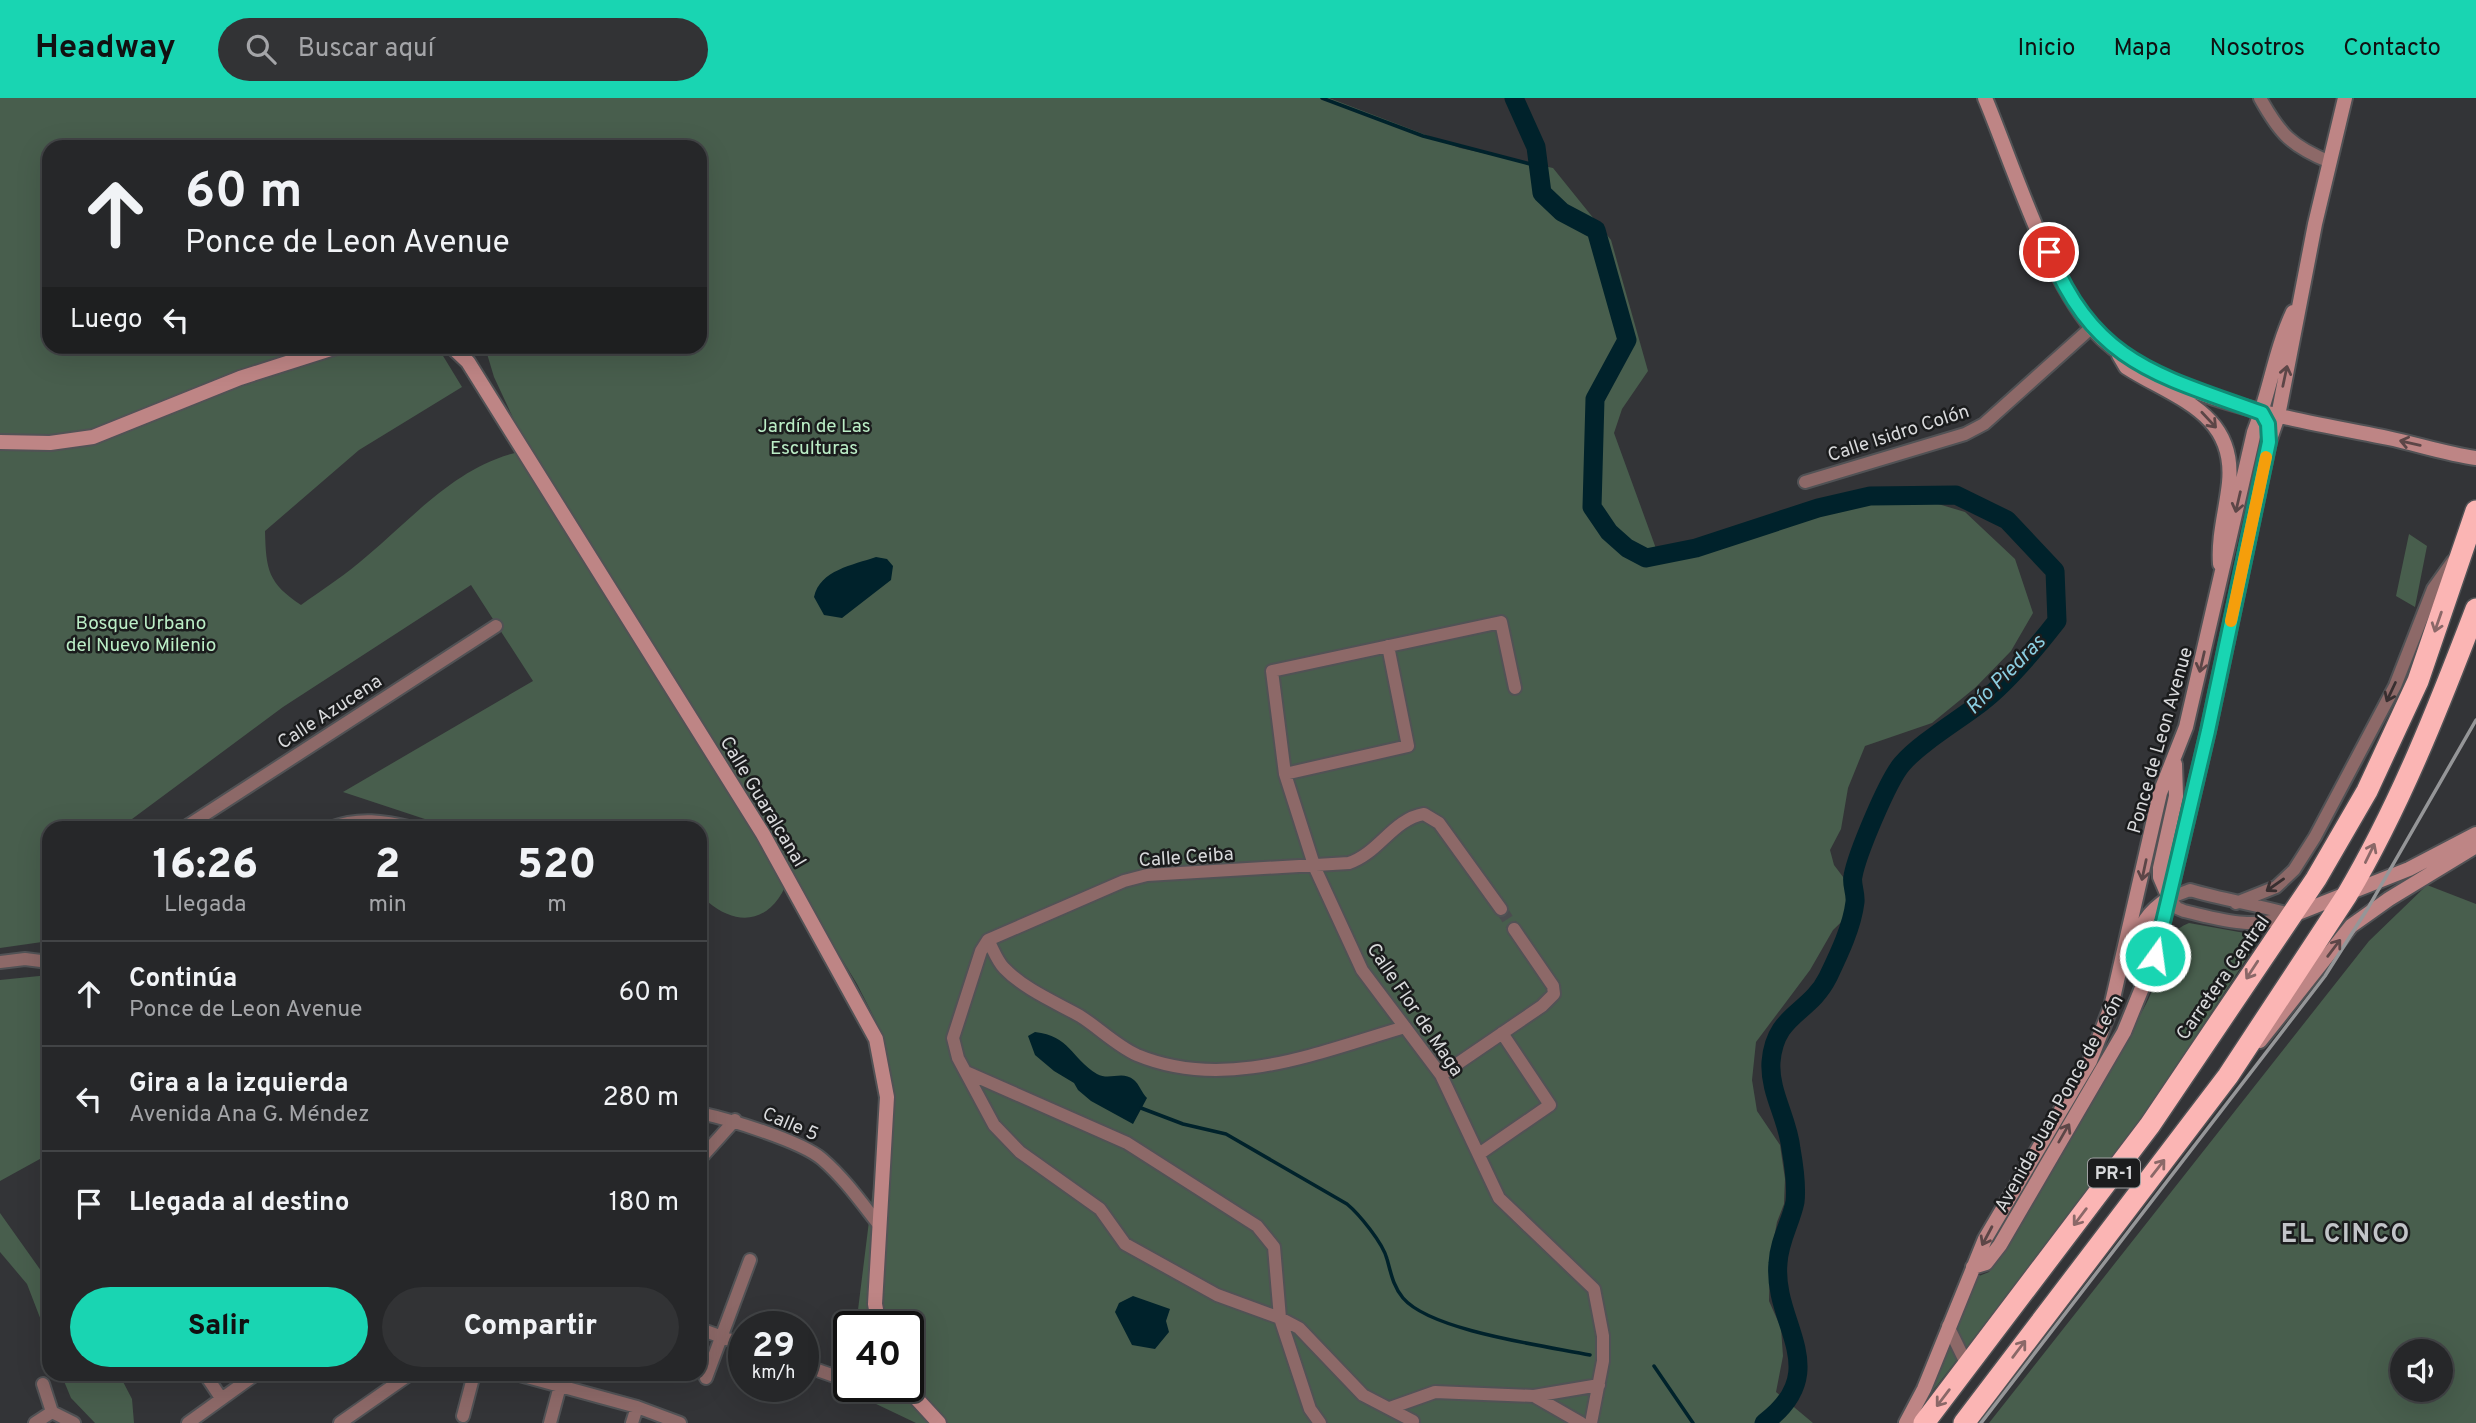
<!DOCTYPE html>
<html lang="es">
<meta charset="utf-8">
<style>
:root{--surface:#262729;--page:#323335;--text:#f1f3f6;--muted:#a4a5a8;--line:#424446;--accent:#19d5b2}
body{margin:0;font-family:Overpass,sans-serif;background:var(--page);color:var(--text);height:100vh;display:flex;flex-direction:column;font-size:26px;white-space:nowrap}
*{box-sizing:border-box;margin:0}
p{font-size:23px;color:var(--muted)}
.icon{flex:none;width:38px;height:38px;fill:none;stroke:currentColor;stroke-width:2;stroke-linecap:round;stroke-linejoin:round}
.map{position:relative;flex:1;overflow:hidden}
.details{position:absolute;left:42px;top:723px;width:665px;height:560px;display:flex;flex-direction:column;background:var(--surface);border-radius:21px;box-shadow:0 7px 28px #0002,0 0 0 2px var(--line)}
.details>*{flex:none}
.hud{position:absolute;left:42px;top:42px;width:665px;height:214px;border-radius:21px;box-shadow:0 7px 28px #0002,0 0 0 2px var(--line);background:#262729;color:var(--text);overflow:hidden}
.controls{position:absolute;left:2390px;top:1241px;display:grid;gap:14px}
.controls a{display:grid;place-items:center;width:63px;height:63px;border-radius:50%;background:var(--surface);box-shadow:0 7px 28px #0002,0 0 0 2px var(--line);font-size:35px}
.speed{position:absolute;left:728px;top:1213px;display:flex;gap:14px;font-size:35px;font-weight:700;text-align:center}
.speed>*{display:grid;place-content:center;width:91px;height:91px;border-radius:50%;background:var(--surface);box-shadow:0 7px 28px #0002,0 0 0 2px var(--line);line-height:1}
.speed small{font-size:18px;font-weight:400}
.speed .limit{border:4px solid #111;border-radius:10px;background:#fff;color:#111}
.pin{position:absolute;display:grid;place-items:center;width:60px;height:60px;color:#fff;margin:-30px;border:4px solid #fff;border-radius:50%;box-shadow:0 2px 7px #0007}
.me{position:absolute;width:77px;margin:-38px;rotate:14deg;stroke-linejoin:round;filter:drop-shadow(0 0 5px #0008)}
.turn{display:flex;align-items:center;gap:24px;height:147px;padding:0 28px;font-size:32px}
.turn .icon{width:91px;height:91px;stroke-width:2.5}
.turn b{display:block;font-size:49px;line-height:60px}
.then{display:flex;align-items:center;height:66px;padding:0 28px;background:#0003;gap:14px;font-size:26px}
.eta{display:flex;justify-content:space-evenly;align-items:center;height:119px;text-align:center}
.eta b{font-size:42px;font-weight:800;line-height:49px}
.action{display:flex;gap:14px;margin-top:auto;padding:14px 28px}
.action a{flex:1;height:80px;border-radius:42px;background:var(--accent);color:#111;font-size:28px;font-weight:800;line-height:80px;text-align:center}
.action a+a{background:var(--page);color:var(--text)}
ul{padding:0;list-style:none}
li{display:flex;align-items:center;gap:21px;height:105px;padding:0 28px;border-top:2px solid var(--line)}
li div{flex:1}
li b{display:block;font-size:26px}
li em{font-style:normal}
header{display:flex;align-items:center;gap:42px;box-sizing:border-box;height:98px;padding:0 35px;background:var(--accent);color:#111}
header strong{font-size:33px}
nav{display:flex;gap:38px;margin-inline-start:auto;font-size:24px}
.search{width:490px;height:63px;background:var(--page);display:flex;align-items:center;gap:18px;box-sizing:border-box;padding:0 24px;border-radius:38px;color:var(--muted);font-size:26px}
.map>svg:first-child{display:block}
.green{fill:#485e4d;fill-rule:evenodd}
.water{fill:#00222b}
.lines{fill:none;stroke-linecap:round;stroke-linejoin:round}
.stream{stroke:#00222b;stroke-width:3.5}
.river{stroke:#00222b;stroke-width:19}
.street-tunnel{stroke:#4c4d50;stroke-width:12;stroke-dasharray:12 6;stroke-linecap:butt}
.street-casing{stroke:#515255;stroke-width:16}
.secondary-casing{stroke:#515255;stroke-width:18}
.highway-casing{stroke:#515255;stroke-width:24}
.street{stroke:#8d6968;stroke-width:12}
.secondary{stroke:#be8585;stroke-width:14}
.highway{stroke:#fbb5b4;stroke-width:21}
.rail{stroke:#959698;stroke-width:3.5}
.oneway{stroke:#5c4647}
.oneway2{stroke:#8b6868}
.oneway3{stroke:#382f30}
.route-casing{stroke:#108a74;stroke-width:18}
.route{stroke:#19d5b2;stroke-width:12}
.slow{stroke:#f59e0b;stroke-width:12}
.labels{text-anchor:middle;stroke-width:5;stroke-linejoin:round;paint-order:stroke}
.shield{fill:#1b1c1d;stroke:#a0a1a3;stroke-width:2}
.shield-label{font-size:18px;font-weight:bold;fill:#d9dadc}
.park-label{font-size:19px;fill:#bbedc6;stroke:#1b1c1d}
.street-label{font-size:19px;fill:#d9dadc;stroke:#1b1c1d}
.water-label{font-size:21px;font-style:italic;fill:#8bcee1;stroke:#1b1c1d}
.district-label{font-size:26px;font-weight:bold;letter-spacing:2px;fill:#c2c4c8;stroke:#1b1c1d}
</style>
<header>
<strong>Headway</strong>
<div class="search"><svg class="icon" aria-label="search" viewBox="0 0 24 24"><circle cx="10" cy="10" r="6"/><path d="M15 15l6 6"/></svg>Buscar aquí</div>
<nav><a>Inicio</a><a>Mapa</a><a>Nosotros</a><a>Contacto</a></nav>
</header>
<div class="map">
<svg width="2476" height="1325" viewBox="0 0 2476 1325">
<rect width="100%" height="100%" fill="#333437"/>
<path class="green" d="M0,0h1329l131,50 93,20 58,72 37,131 -26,38 -8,24 44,121 13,-1 149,-48 78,-13 67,20 50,47 18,54 -22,38 -35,36 -44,36 -67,23 -17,42 -7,41 -11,21 4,15 28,37 -29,28 -23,40 -54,72 -4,38 5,31 23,34 5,34 -1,25 -7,18 -7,38 -1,41 12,27 2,28 -7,36 37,31h-897l-65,-31v-6h57v-60h-52l29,-234 -1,-55 -27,-53 -67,-110c-13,43 -46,58 -82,28l-8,5v-79h-248l-109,-36 190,-111 -62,-96 -188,122 -155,115 3,6h-82v113l-49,7zM49,49h651v199l-215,1 9,30 34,73c-68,12 -111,64 -161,106 -20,18 -44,33 -66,49 -33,-22 -35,-35 -36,-74l94,-81 103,-63 -25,-41h-388z
M2409,436l18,12 -12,61 -19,-11z
M2427,787l49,19v519h-487l380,-482zM2403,1253h38v39h-38z
M2189,825l67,12 2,6 -127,195 -199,256 42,-114 15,-6 14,-20c46,-84 98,-164 143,-248 15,-26 12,-70 43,-81z
M49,877v179l-49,27v-201z
M0,1115l49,69v59l-22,-57 -27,-32z
M61,1276h58l13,25 2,24h-39l-24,-25z"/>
<path class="water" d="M876,459l11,2 6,7 -2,14 -49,38 -18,-3 -10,-18c6,-27 39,-32 62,-40z
M1035,934c35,4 36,26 62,42 13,7 25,-4 37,6 5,4 8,13 13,18l-14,26 -42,-23 -13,-11 -4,-7 -20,-12 -19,-16 -7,-19z
M1133,1198l37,13 -4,12 3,11 -14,17 -23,-4 -17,-33 4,-9z"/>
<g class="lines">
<path class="stream" d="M1322,0l101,38 115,30
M1141,1010l42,16 43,10 121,70c12,10 36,39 40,55 4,14 6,27 16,39 28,33 143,48 187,57
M1654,1268l39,57"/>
<path class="river" d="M1514,0l22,49 6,46 20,19 34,18 31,110 -32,59 -3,108 17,25 18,16 19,10 50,-10 122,-40 52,-12 86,-1 51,25 48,51 2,50c-21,27 -48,60 -75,81 -23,18 -62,41 -80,62 -14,16 -45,90 -49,112 -2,8 3,17 2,26 -3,25 -16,52 -27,75 -19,38 -53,36 -57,85 -2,30 17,57 20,87 3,17 6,36 4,53 -4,20 -16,39 -17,61 -6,61 57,107 -14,160"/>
<path class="street-tunnel" d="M1501,811l13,20"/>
<defs>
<path id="street" d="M2260,0c20,36 31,48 70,64
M1805,384l160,-48 19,-10 108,-97
M1515,590l-14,-66 -229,49 13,103 30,94 47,102 79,105 58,123 95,91 9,47v25l-12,62
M1285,676l123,-28 -20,-100
M184,730l312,-202
M330,730c29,-11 54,-7 83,0
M2190,792c34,10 69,15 103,25 -42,15 -67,6 -109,-4l-7,-3 -8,-10z
M2236,805l40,-16 18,-17 21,-33 80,-151 38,-97 20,-28
M988,842c5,9 9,21 16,28 20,21 51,34 76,48 19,12 37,30 57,39 89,37 182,-3 268,-28
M0,864l25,-3 24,3
M966,974l161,71 130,83 17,21 6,71 19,10 64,67 50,26
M1441,977l101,-69 12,-12 -1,-8 -39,-57
M700,1015c28,6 101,28 122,46 22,19 39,43 57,66
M1479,1056l71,-49 -48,-72
M700,1061l35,-39
M1948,1228l19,39
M700,1231l44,16
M803,1267l40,14 6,-3
M205,1276l16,24
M516,1276l121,33 43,16
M706,1280l44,-118
M43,1286l9,28
M1534,1298l65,-11
M1390,1310l45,-16 99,4 47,27
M52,1314l22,11
M463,1318l11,-42
M35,1325l17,-11
M188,1325l68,-49
M340,1325l70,-49
M550,1325l10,-37
M632,1325l5,-16
M1320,1325l-10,-14 -30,-91 -63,-23 -92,-51 -25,-35 -80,-57 -26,-27 -36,-67 -5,-20 28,-87 7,-11 136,-59 23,-6 202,-12c30,-10 44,-44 75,-49l15,9 62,86"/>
<path id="secondary" d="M1985,0c28,67 62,177 108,231 62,70 206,91 295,109 29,6 58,16 88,20
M451,248l17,16 295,472 113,205 11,58 -12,207 4,22
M2119,257l7,12c48,31 110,45 103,116 -3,28 -11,53 -9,81
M0,344l50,1 43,-6 147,-59 100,-32
M2169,800l-9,-21v-9l16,-72 -1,-32
M2293,817l116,-46 67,-35
M2131,865c11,-34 7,-44 38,-65
M2260,943l91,-115 38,-27 87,-53
M1973,1169l13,-4 14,-18 124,-213 31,-76 53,-225 61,-289 9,-26 37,-192 30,-126
M905,1288l34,37
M1906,1325l18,-34 61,-150 105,-178 21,-54 49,-214 26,-66 68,-295c16,-40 20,-79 39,-120"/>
<path id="highway" d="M1924,1325l226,-298 166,-246 51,-88 51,-110 58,-170
M1964,1325l264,-347 119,-181c53,-90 92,-189 129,-286"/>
</defs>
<use href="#street" class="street-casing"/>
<use href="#secondary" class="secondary-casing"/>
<use href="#highway" class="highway-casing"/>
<use href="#street" class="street"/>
<use href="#secondary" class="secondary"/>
<use href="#highway" class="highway"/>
<path class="rail" d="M1981,1325l344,-447 43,-68 108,-188"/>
</g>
<defs><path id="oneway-shaft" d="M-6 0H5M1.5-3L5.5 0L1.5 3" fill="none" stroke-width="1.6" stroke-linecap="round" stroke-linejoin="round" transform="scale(1.75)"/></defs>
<g class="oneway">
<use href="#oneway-shaft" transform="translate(2285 278) rotate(-78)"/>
<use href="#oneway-shaft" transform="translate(2209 322) rotate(47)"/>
<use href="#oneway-shaft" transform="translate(2410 345) rotate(-167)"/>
<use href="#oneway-shaft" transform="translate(2238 404) rotate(103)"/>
<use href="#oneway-shaft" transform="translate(2202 564) rotate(103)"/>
<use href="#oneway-shaft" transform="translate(2144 772) rotate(102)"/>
<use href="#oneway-shaft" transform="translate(2334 850) rotate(-53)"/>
<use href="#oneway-shaft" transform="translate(2064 1035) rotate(-60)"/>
<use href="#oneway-shaft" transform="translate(1987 1138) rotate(118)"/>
</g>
<g class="oneway2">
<use href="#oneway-shaft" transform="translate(2438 524) rotate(109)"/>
<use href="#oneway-shaft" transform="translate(2370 755) rotate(-64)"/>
<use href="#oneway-shaft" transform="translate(2252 872) rotate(123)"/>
<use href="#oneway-shaft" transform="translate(2158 1070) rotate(-52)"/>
<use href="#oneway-shaft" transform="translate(2080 1119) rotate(127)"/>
<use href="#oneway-shaft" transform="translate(2019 1251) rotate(-53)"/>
<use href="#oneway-shaft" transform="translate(1943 1300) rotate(127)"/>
</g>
<g class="oneway3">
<use href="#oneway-shaft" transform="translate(2391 594) rotate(115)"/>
<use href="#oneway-shaft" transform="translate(2275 787) rotate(145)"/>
</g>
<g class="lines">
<defs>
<path id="route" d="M2049,154c46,112 109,123 213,161l6,11 1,18 -61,289 -53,225"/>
</defs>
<use href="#route" class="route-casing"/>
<use href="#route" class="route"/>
<path class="slow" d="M2231,523l35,-164"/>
</g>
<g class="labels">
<rect class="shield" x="2088" y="1060.5" width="52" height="29" rx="5"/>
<g class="shield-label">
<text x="2114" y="1081">PR-1</text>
</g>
<g class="park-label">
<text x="814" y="334">Jardín de Las<tspan x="814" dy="22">Esculturas</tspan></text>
<text x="141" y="531">Bosque Urbano<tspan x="141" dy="22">del Nuevo Milenio</tspan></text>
</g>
<g class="street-label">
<text transform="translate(1898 334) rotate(-18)" y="7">Calle Isidro Colón</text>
<text transform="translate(329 613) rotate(-33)" y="7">Calle Azucena</text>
<text transform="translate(2159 642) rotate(-74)" y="7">Ponce de Leon Avenue</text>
<text transform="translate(764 703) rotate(59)" y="7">Calle Guaralcanal</text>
<text transform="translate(1186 758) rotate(-4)" y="7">Calle Ceiba</text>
<text transform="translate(2222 879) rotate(-55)" y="7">Carretera Central</text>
<text transform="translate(1416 911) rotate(56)" y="7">Calle Flor de Maga</text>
<text transform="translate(2058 1005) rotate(-61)" y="7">Avenida Juan Ponce de León</text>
<text transform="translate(791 1025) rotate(23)" y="7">Calle 5</text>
</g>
<g class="water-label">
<text transform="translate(2005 576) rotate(-45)" y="7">Río Piedras</text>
</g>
<g class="district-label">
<text x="2346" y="1144">EL CINCO</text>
</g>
</g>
</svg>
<div class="controls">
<a><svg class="icon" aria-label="sound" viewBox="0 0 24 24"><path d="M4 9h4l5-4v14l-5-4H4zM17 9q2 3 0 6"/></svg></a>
</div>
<div class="speed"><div>29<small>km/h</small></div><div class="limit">40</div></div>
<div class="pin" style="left:2049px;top:154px;background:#d93025"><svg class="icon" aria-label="arrive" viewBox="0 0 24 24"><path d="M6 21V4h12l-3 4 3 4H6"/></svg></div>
<svg class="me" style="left:2155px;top:858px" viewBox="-20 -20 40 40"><circle r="17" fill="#19d5b2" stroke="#fff" stroke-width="3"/><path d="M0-11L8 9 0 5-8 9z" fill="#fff"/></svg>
<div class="hud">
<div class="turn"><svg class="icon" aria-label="ahead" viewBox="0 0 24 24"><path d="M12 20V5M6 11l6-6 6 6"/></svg><div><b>60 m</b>Ponce de Leon Avenue</div></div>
<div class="then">Luego<svg class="icon" aria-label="left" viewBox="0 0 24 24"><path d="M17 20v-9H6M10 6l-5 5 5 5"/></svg></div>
</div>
<section class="details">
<div class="eta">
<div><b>16:26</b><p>Llegada</p></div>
<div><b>2</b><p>min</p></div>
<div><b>520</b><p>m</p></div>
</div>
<ul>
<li><svg class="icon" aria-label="ahead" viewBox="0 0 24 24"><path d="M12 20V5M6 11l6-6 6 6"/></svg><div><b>Continúa</b><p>Ponce de Leon Avenue</p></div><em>60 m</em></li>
<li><svg class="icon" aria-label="left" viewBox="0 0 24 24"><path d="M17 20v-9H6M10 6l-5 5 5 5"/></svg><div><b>Gira a la izquierda</b><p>Avenida Ana G. Méndez</p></div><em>280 m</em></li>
<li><svg class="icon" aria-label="arrive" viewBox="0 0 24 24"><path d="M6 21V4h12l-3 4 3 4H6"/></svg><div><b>Llegada al destino</b></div><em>180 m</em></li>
</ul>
<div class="action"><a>Salir</a><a>Compartir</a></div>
</section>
</div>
